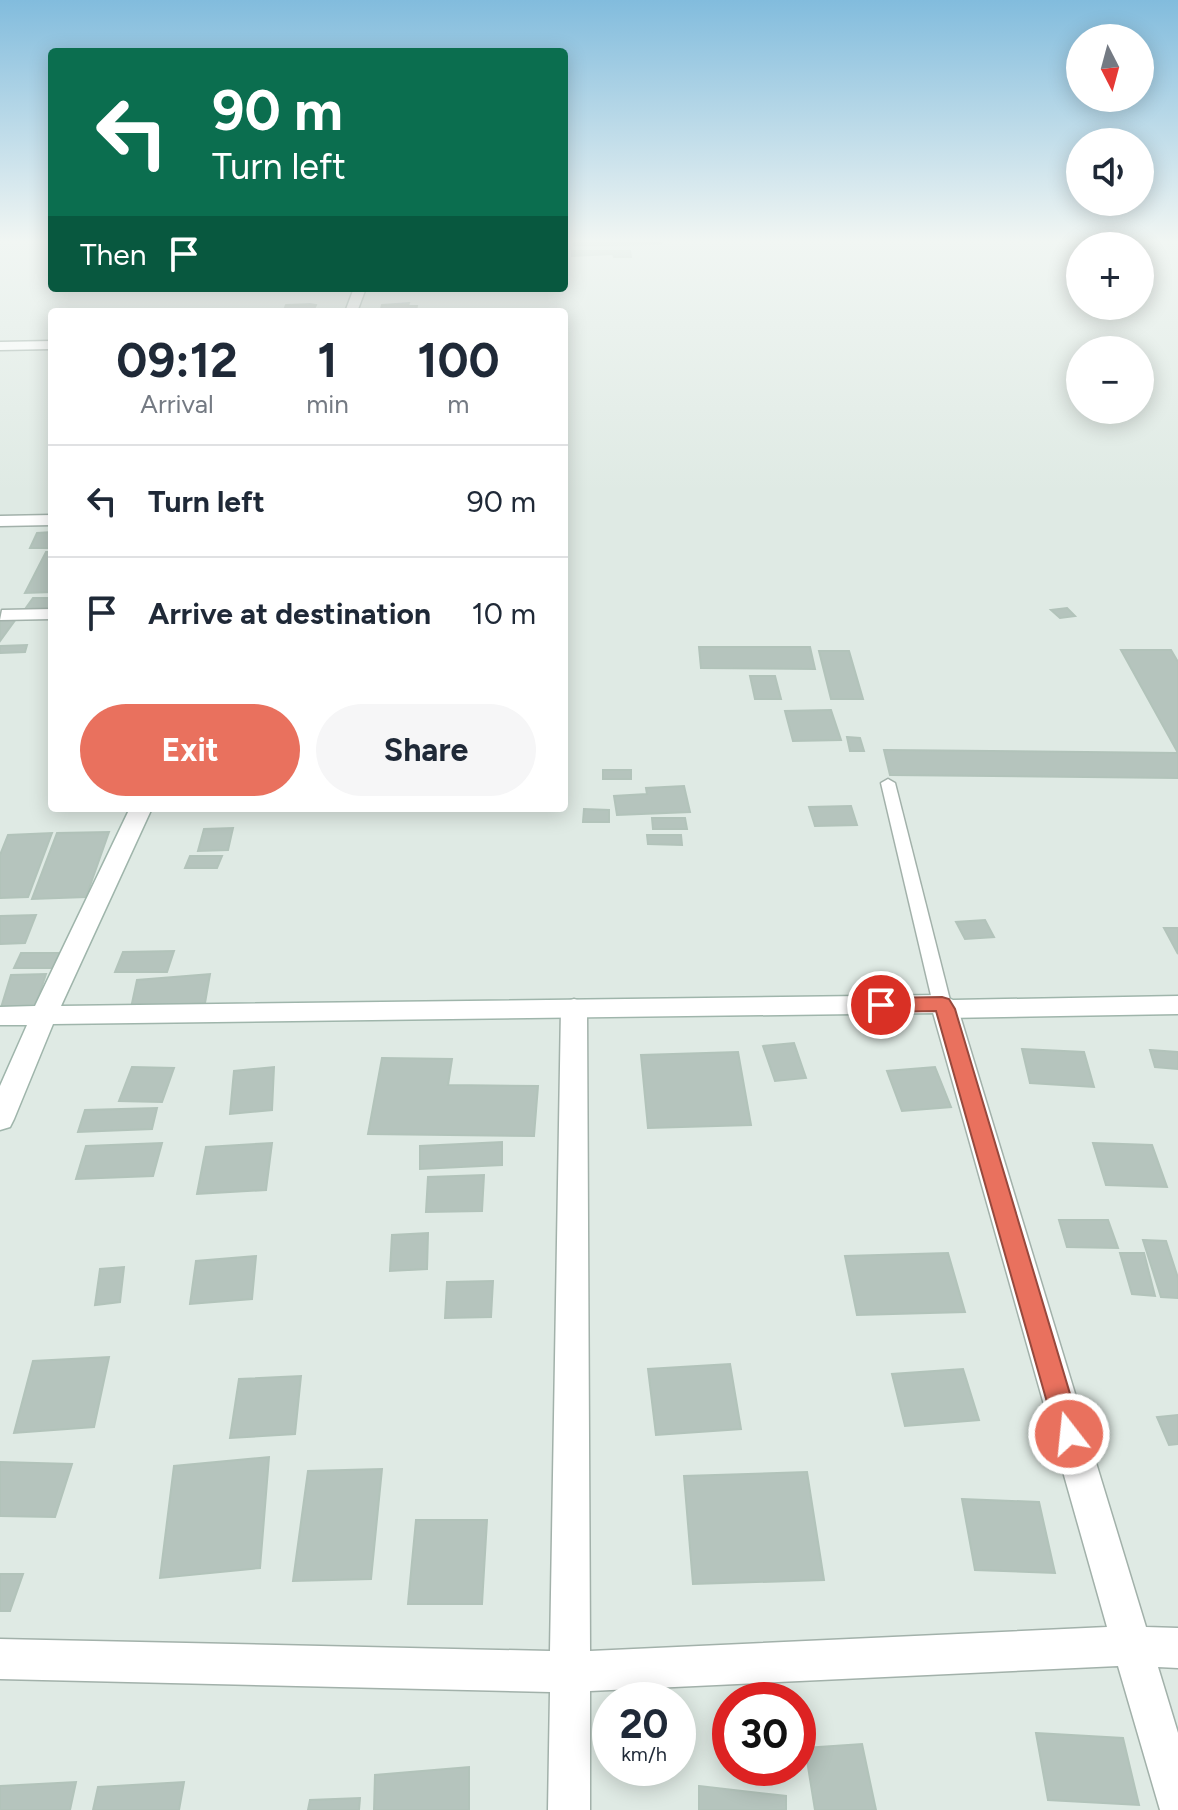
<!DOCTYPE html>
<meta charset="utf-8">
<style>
:root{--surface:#fff;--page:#f6f6f7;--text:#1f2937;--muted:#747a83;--line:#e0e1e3;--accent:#e9715e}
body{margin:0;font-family:Figtree,sans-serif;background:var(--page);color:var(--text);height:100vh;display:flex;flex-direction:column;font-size:30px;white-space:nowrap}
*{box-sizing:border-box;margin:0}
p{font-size:26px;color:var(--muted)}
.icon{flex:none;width:44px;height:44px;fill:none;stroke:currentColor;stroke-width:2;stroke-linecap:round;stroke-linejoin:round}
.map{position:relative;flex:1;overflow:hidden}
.panel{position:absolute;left:48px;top:308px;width:520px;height:504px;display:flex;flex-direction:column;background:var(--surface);border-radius:8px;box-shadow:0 4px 20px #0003}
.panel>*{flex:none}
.hud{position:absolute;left:48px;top:48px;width:520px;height:244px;border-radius:8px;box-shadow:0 4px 20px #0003;background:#0b6e4f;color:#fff;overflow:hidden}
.needle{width:52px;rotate:174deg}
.buttons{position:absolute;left:1066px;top:24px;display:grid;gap:16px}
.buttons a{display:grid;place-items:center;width:88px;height:88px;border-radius:50%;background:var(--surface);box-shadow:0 4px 20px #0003;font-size:40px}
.speed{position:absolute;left:592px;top:1682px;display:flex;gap:16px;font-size:40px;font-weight:700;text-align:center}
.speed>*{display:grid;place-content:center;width:104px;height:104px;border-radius:50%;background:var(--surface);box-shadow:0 4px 20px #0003;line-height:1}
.speed small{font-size:20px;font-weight:400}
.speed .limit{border:12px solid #d22;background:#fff;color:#111}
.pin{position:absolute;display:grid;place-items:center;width:68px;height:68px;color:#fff;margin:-34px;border:4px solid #fff;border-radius:50%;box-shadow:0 2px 8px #0007}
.me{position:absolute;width:88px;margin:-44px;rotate:344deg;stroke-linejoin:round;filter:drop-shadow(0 0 6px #0008)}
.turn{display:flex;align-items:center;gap:28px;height:168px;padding:0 32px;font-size:36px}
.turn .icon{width:104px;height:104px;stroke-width:2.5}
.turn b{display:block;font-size:56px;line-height:68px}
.then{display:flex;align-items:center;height:76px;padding:0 32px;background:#0003;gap:16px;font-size:30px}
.eta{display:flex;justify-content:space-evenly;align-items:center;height:136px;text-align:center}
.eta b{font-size:48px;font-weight:700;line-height:56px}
.action{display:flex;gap:16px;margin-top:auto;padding:16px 32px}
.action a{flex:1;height:92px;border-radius:48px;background:var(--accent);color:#fff;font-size:32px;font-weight:700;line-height:92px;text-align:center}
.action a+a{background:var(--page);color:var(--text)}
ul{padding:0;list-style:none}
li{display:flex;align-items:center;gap:24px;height:112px;padding:0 32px;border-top:2px solid var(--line)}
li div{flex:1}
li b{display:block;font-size:30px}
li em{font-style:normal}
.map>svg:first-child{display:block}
.building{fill:#b5c4bd;stroke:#b2c3ba;stroke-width:2}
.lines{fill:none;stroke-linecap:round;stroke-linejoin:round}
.lane-casing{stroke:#a2b1aa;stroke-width:3}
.street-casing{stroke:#a2b1aa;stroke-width:3}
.secondary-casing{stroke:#9fb5ab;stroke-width:3}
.lane{fill:#fff;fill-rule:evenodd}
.street{fill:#fff;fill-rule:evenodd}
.secondary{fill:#fff;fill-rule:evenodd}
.route{fill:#e9715e;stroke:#97493d;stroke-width:2}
</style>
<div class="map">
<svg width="1178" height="1810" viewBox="0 0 1178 1810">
<rect width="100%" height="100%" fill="#dfeae4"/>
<path class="building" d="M575,239h86v5l-87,1z
M572,251h58l1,6h-17l-1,-3 -41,2z
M409,303l-1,3h9l-1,4 -35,-1 1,-4z
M286,305l24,-1 6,1 -2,4 -30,1z
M52,532v16h-22l7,-15z
M46,552h6v40l-27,1z
M33,598h19v14h-29z
M1067,608l8,8 -15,2 -9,-8z
M0,619h16l-16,22z
M27,645l-2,7 -25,1v-7z
M699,647h111l5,22 -114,-1z
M1121,650h50l7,12v91z
M819,651h30l14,48h-32z
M750,676h25l6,23h-26z
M831,710l10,30 -48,1 -8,-30z
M847,737l13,1 4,13h-14z
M884,750l294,3v25l-288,-3z
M603,770h28v9h-28z
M684,786l6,26 -73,3 -3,-19 33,-2 -1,-6z
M851,806l6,19 -42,1 -6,-19z
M584,809l25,1v12h-26z
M652,818h33l2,11h-34z
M233,828l-5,22 -30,1 6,-22z
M109,832l-23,65 -54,2 25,-66z
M52,833l-24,64 -28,1v-43l8,-20z
M647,835h34l1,10 -34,-1z
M190,856h32l-5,12h-32z
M36,915l-11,28 -25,1v-28z
M985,920l9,17 -29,2 -9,-17z
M1164,928h14v26z
M174,951l-7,21h-52l8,-20z
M21,953h44l-5,15h-46z
M46,974l-12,36 -34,1 11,-36z
M210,974l-5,29 -74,5 6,-28z
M794,1043l12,35 -31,3 -12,-35z
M1022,1049l62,3 10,35 -64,-4z
M1150,1050l28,2v17l-23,-2z
M738,1052l13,73 -103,3 -7,-73z
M382,1058l70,1 -4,26 90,1 -4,50 -166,-2z
M132,1067l42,1 -12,34 -43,-1z
M274,1067l-2,43 -42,4 4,-43z
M935,1067l16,40 -49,4 -15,-40z
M157,1108l-5,21 -74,3 7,-22z
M502,1142v23l-82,4v-23z
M162,1143l-9,33 -77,3 10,-33z
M272,1143l-6,47 -69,4 9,-47z
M1093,1143l59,2 15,42 -61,-2z
M484,1175l-2,36 -56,1 2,-35z
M1059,1220h49l10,28 -51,-1z
M428,1233l-1,36 -37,2 2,-36z
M1143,1240l23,1 12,37v20l-17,-1z
M948,1253l17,59 -108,3 -12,-59z
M1120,1253h24l11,43 -23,-2z
M256,1256l-4,43 -62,5 6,-43z
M124,1267l-4,35 -25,3 5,-36z
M493,1281l-2,36 -46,1 2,-36z
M109,1357l-15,70 -80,6 19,-72z
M730,1364l11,65 -85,6 -8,-66z
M963,1369l16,51 -74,6 -13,-52z
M301,1376l-6,58 -65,4 9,-59z
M1178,1415v29l-9,1 -12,-28z
M269,1457l-9,111 -100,10 14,-112z
M0,1462l72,2 -17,53 -55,-1z
M382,1469l-11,110 -78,2 15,-110z
M807,1472l17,108 -131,4 -9,-108z
M962,1499l77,3 16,71 -80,-3z
M416,1520h71l-5,84h-74z
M0,1574h23l-13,37h-10z
M1036,1733l87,5 16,67 -91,-5z
M862,1744l14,66h-61l-10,-62z
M469,1767v43h-95l1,-35z
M76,1782l-6,28h-70v-24z
M184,1782l-5,28h-86l5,-23z
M699,1786l87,10v14h-87z
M360,1798l-1,12h-51l2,-10z"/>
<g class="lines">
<defs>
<path id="lane" d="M888,779l7,4 56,221 -3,4h-12l-3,-4 -52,-221z"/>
<path id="street" d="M52,341v8l-52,1v-8z
M52,515v10l-52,1v-10z
M52,609v10l-52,1 2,-10z
M574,999l9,3 4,6 3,643 517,-24 -175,-618 4,-6 9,-3 9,3 4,6 188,618 32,1v40l-20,-1 20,66v77h-18l-42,-144 -528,25v119h-42l2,-118 -550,-13v-40l550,12 11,-643 4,-6z"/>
<path id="secondary" d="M354,288h12l-9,24h-12z
M130,808h22l-91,198 881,-11 11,5 225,-4v18l-233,4 -11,-5 -881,11 -39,95 -4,8 -10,3v-44l27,-61h-27v-18l35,-1z"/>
</defs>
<use href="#lane" class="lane-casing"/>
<use href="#street" class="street-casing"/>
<use href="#secondary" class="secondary-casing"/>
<use href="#lane" class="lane"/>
<use href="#street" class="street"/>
<use href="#secondary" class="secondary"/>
</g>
<linearGradient id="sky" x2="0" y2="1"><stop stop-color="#82bcdd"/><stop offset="0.49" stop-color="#f1f6f3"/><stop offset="1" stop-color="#f1f6f3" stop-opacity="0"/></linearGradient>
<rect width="1178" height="492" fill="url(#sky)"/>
<path class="route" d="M942,997l7,2 6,10 127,425 -4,8 -9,4 -10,-4 -3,-8 -120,-423 -55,1 -10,-7 10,-7z"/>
</svg>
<div class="buttons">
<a><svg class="needle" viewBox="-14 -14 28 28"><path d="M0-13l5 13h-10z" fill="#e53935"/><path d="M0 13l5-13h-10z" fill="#747a83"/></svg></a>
<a><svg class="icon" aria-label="sound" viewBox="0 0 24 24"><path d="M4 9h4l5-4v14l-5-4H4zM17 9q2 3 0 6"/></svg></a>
<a>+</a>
<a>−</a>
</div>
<div class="speed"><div>20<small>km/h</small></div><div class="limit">30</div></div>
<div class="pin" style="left:881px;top:1005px;background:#d93025"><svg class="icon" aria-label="arrive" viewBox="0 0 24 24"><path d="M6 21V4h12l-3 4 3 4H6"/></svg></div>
<svg class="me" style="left:1069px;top:1434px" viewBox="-20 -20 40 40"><circle r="17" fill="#e9715e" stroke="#fff" stroke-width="3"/><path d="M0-11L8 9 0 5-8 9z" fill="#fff"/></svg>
<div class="hud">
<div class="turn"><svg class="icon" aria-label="left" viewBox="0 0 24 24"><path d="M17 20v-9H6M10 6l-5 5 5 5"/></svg><div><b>90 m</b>Turn left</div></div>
<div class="then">Then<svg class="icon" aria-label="arrive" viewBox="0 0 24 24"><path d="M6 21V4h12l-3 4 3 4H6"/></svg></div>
</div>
<section class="panel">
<div class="eta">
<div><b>09:12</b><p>Arrival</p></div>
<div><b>1</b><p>min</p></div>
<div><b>100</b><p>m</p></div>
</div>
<ul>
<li><svg class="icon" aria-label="left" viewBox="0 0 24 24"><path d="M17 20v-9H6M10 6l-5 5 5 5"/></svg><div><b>Turn left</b></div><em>90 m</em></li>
<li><svg class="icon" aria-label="arrive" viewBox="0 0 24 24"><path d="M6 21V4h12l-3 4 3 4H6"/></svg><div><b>Arrive at destination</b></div><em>10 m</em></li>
</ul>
<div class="action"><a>Exit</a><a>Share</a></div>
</section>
</div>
